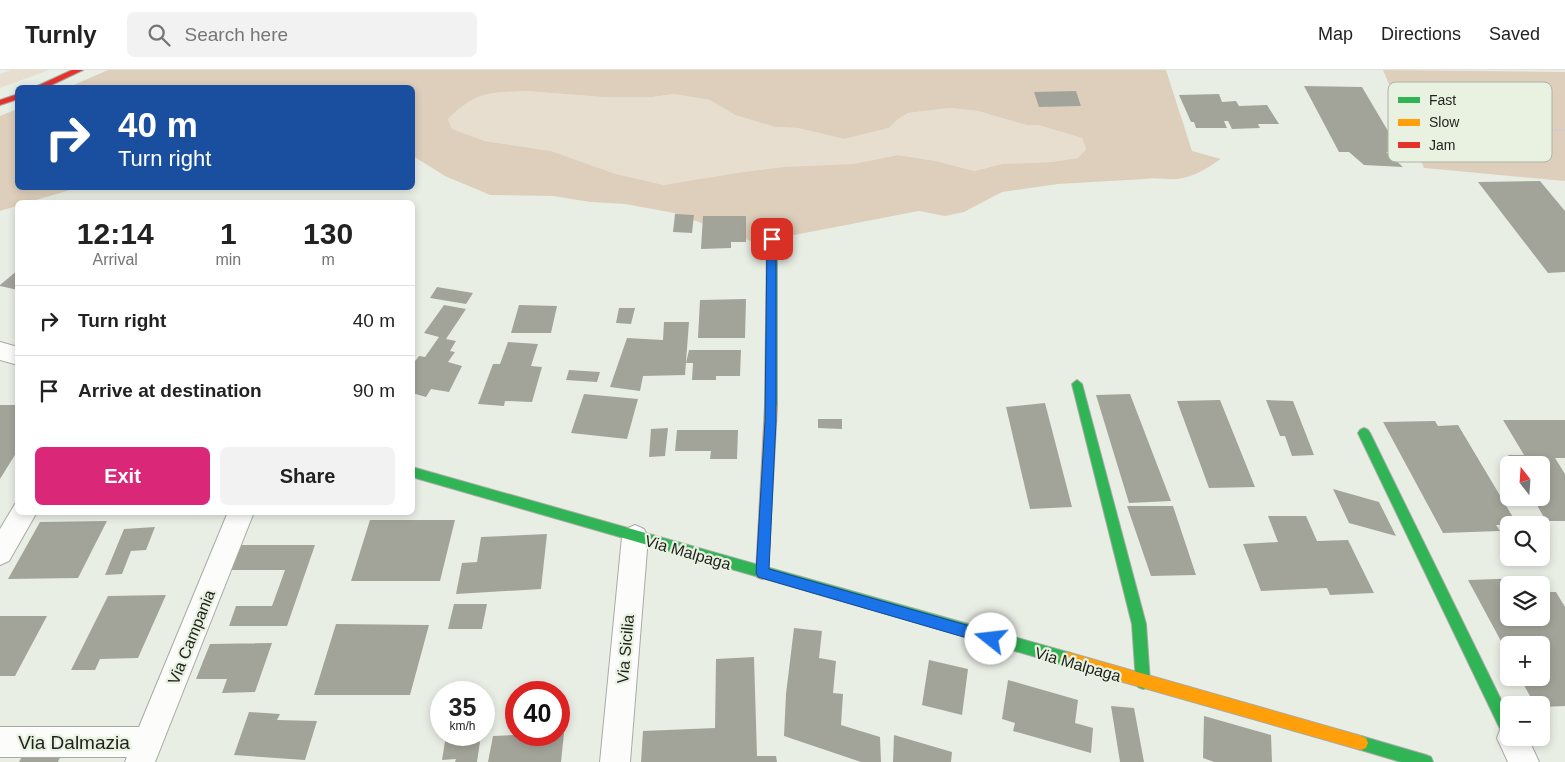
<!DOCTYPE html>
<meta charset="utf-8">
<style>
:root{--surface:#fff;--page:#f2f2f2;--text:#222;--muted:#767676;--line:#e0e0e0;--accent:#db2777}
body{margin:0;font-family:Helvetica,sans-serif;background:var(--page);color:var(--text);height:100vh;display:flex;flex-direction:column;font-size:19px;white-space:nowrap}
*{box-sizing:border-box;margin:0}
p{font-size:16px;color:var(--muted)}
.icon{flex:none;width:28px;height:28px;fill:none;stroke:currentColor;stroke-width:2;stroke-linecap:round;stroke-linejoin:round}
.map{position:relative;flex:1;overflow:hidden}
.panel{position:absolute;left:15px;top:130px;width:400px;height:315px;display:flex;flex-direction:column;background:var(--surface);border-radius:8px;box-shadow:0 2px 8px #0003}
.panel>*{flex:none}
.hud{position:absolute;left:15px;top:15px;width:400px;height:105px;border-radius:8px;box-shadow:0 2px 8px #0003;background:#1a4fa0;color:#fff;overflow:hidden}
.needle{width:32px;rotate:343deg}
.fabs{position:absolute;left:1500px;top:386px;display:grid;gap:10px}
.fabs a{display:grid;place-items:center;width:50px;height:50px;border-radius:8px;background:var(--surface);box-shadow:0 2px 8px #0003;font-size:25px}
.speed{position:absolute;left:430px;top:611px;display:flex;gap:10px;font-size:25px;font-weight:700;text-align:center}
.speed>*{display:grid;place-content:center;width:65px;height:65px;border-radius:50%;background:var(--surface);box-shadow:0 2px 8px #0003;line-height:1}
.speed small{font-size:12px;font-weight:400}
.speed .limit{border:8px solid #d22;background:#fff;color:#111}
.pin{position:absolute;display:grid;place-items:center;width:42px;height:42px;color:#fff;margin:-21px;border-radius:10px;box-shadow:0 2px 8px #0006}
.me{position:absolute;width:55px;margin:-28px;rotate:286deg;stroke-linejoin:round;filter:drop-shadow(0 0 4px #0008)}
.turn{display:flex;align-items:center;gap:18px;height:105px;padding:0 20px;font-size:22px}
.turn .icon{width:65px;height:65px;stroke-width:2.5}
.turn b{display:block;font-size:35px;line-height:42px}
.eta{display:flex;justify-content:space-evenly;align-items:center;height:85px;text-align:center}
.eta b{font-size:30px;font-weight:700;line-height:35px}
.primary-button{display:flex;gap:10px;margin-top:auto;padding:10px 20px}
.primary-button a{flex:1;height:58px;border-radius:8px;background:var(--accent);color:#fff;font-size:20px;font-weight:700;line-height:58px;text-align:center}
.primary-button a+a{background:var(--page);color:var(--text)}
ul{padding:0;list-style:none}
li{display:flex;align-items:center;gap:15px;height:70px;padding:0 20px;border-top:1px solid var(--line)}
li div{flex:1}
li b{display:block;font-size:19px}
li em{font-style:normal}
header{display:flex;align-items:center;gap:30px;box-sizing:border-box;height:70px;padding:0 25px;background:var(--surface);border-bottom:1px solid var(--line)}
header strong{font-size:24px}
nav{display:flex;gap:28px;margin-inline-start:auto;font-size:18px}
.search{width:350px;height:45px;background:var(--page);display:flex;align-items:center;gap:12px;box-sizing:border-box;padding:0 18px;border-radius:8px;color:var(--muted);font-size:19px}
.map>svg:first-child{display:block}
.green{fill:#e8ded0}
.forest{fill:#decfbc;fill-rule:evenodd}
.building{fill:#a3a499}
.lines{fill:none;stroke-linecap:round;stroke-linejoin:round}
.street-casing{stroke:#a8aba5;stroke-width:2}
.fast-casing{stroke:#a8aba5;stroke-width:2}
.slow-casing{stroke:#a8aba5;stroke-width:2}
.jam-casing{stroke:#a8aba5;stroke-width:2}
.path{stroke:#cccdca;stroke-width:2.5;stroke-dasharray:2 2;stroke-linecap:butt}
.street{fill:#fcfcfb;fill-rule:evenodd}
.fast{fill:#30b455;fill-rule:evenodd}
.slow{fill:#ff9f0a;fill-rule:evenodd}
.jam{fill:#e5322d;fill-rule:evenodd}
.route{fill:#1a73e8;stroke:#114b97}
.labels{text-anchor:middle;stroke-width:4.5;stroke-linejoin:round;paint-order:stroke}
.street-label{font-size:16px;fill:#1e211c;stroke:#e9f2e1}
.near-street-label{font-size:19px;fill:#1e211c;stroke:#e9f2e1}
.key{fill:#e9f2e1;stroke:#acb3a6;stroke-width:1}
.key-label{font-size:14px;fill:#1e211c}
</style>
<header>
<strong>Turnly</strong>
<div class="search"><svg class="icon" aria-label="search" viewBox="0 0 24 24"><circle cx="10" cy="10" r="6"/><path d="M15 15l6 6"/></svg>Search here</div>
<nav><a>Map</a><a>Directions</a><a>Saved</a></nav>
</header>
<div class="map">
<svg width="1565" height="692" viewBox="0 0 1565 692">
<rect width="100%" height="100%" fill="#e9eee5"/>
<path class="green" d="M11,0h38l-49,18v-14z
M526,21l76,6h51l21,-3 36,6 25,15 40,12 23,1 46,11 45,-11 9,-9 10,-6 42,-5 28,3 48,14h12l44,13 4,11 -8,9 -27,4 -49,2 -29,7 -37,-10 -38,-6 -45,9 -189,21 -48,-11 -65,-23 -66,-10 -33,-12 -4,-10c29,-28 39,-26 78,-28z"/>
<path class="forest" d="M108,0h1058l26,81 29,8c-14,9 -26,18 -44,20 -11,1 -20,-2 -32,0l-87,5 -56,8 -38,20 -19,4 -26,-5 -130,25 -38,5 -77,-28 -49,-9 -35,-2 -37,-6 -63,-1 -45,-19 -32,-20 -1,-68h-345zM526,21l76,6h51l21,-3 36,6 25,15 40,12 23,1 46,11 45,-11 9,-9 10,-6 42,-5 28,3 48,14h12l44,13 4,11 -8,9 -27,4 -49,2 -28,7 -38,-10 -38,-6 -45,9 -69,3 -40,5 -80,13 -48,-11 -65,-23 -66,-10 -33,-12 -4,-10c29,-28 39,-26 78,-28z
M1383,0l182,2v109l-141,-13z
M17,39l1,79h59l-48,14h-11l-1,4 -17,5v-95z"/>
<path class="building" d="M1304,16l58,1 39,66 -15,-1 17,15 -39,-2 -15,-13h-10z
M1076,21l5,15 -42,1 -5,-15z
M1219,24l3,8 14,-1 3,5 28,-1 12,19h-21l2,4 -28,1 -4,-8h-4l3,7h-31l-2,-6h-3l-12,-27z
M1540,111l25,30v61l-17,1 -70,-91z
M675,144l19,1 -2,18 -19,-1z
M703,146h43v26h-15v6l-30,1z
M18,200v20l-18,-4v-1z
M437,217l36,6 -7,11 -36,-6z
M746,229l-1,39h-47l2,-38z
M444,235l22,4 -20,30 10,2 -6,10 5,1 -7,10 14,4 -13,26 -18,-3 -5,8 -14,-4v-28l7,-9 6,1 14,-20 -15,-4z
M519,235l38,1 -6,27h-40z
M619,238h16l-4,16 -15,-1z
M664,252h25l-4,53 -42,1 -3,15 -30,-4 17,-49 36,2z
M508,272l30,2 -7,22 11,1 -10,35 -27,-1 -1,5 -26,-2 15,-40h7z
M689,280h52l-1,26h-24v4h-24l1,-17h-7z
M569,300l31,2 -3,10 -31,-2z
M584,324l54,5 -11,40 -56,-6z
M1130,324l41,107 -42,2 -33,-108z
M1220,330l35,87 -46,1 -32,-87z
M1266,330l27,1 21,54 -22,1 -7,-20h-5z
M1045,333l27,104 -42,2 -24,-102z
M0,335h18v45l-18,29z
M818,349h24v10l-24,-1z
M1503,350h62v38h-10l10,16v47h-19l-13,-23h8v-33h-28l-5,-10h16z
M1435,351l3,5 20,-1 59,99 -21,1 4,6 -57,2 -60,-111z
M668,358l-3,28 -16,1 2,-28z
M677,360h61l-1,29h-27l1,-8h-36z
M1333,419l46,13 17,34 -47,-13z
M1127,436h46l23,69 -45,1z
M1268,446h38l11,25 31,-1 26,53 -44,2 -3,-7 -66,3 -18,-47 35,-2z
M370,450h85l-15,61h-89z
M107,451l-29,57 -70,1 32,-57z
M155,457l-9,23 -15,1 -9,23 -17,1 19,-46z
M547,464l-6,55 -85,5 6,-31 15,-1 4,-25z
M238,475h77l-28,81h-58l7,-20h36l13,-36h-57z
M1527,508l4,7h-22v33h32v-26h15l9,15v99l-24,1v-2h-6l-15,-27h21v-33h-32v11l-41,-76z
M166,525l-28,63 -38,1 -5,11h-24l37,-74z
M454,534h33l-5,25h-34z
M0,546h47l-32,60h-15z
M336,554l93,1 -19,70h-96z
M794,558l28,3 -3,27 17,3 -3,32 10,1 -2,31 39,12 1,25h-20l-77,-26 2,-42z
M272,573l-17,49 -33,1 5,-14h-31l14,-35z
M754,587l3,99h19l1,6h-136l2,-31 72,-3 1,-69z
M929,590l39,9 -6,46 -40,-10z
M1008,610l70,20 -3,23 18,5 -2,25 -78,-22 2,-8 -13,-4z
M1111,636l23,2 10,54h-24z
M249,642l31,2 -3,6 40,1 -12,39 -71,-5z
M1204,646l67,19 1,27h-58l-11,-4z
M564,663l-3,29h-73l5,-26z
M446,665h35l-4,27h-22l1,-3 -14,1z
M894,665l58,17 -1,10h-58z
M27,677h38l-7,15h-39z"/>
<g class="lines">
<defs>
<path id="street" d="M0,272l18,5v18l-18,-5z
M18,433v9h19l-28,49 -9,4v-36l15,-25z
M228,442h26l-99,250h-30l2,-5h-127v-30h139z
M635,455l9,4 4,8 -18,225h-30l22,-225 4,-8z
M1509,654v14h19l11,24h-31l-11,-24 4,-11z"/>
<path id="fast" d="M772,166l5,3v167l-2,3h-8l-2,-3 2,-167z
M1077,310l5,4 64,240 4,58 -2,5 -5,2 -5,-2 -2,-5 -4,-58 -60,-240z
M1364,358l4,2 2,3 139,283v22h4l-4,1 -5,-2 -146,-304 2,-3z
M412,397l655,185 5,2 2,5 -2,5 -5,2 -655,-189z
M1361,666l65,19 5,2 2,5h-32l-40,-12 -5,-2 -2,-5 2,-5z"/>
<path id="slow" d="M771,332l4,1 2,3 -9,167 -1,4 -5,2 -5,-2 -1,-4 9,-167 2,-3z
M1067,582l294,84 5,2 2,5 -2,5 -5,2 -294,-84 -5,-2 -2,-5 2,-5z"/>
<path id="jam" d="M72,0h11l-38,18h-12z
M18,24v5l-18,6v-5z"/>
</defs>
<use href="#street" class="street-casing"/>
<use href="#fast" class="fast-casing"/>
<use href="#slow" class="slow-casing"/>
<use href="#jam" class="jam-casing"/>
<path class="path" d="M1419,55l146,5"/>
<use href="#street" class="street"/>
<use href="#fast" class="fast"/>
<use href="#slow" class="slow"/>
<use href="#jam" class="jam"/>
</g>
<path class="route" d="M772,166l4,3v182l-7,148 222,63 5,2 2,5 -2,4 -5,2 -233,-68 -2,-4 9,-152 2,-182z"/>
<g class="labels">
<g class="street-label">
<text transform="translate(688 482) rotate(16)" y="6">Via Malpaga</text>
<text transform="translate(191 567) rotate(-68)" y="6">Via Campania</text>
<text transform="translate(625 579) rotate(-85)" y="6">Via Sicilia</text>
<text transform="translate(1078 594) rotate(16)" y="6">Via Malpaga</text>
</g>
<g class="near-street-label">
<text x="74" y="679">Via Dalmazia</text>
</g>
</g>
<rect x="1388" y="12" width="164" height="80" rx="8" class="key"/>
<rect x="1398" y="27" width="22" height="6" fill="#30b455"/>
<rect x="1398" y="49" width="22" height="7" fill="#ff9f0a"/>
<rect x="1398" y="72" width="22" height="6" fill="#e5322d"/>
<g class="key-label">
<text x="1429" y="35">Fast</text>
<text x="1429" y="57">Slow</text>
<text x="1429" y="80">Jam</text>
</g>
</svg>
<div class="fabs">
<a><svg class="needle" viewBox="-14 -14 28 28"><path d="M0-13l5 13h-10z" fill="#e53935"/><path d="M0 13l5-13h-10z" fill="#767676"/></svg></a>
<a><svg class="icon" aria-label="search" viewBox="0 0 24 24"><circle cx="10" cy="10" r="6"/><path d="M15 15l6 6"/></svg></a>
<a><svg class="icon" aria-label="layers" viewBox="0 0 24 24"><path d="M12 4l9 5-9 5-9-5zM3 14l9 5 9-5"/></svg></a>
<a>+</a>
<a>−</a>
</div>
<div class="speed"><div>35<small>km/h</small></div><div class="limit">40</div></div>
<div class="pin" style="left:772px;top:169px;background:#d93025"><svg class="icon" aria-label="arrive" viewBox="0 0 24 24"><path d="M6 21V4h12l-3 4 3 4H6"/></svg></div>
<svg class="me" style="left:991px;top:569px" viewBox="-20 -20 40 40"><circle r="19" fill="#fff"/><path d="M0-13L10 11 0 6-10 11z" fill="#1a73e8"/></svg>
<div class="hud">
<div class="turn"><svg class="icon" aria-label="right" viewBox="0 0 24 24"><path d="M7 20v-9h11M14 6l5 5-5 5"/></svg><div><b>40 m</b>Turn right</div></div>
</div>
<section class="panel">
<div class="eta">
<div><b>12:14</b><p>Arrival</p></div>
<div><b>1</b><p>min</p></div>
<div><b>130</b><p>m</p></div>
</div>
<ul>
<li><svg class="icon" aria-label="right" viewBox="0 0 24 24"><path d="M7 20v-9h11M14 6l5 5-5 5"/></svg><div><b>Turn right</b></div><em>40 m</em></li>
<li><svg class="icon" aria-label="arrive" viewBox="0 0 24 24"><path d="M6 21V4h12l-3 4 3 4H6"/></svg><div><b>Arrive at destination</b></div><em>90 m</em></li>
</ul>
<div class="primary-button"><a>Exit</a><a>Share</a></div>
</section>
</div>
